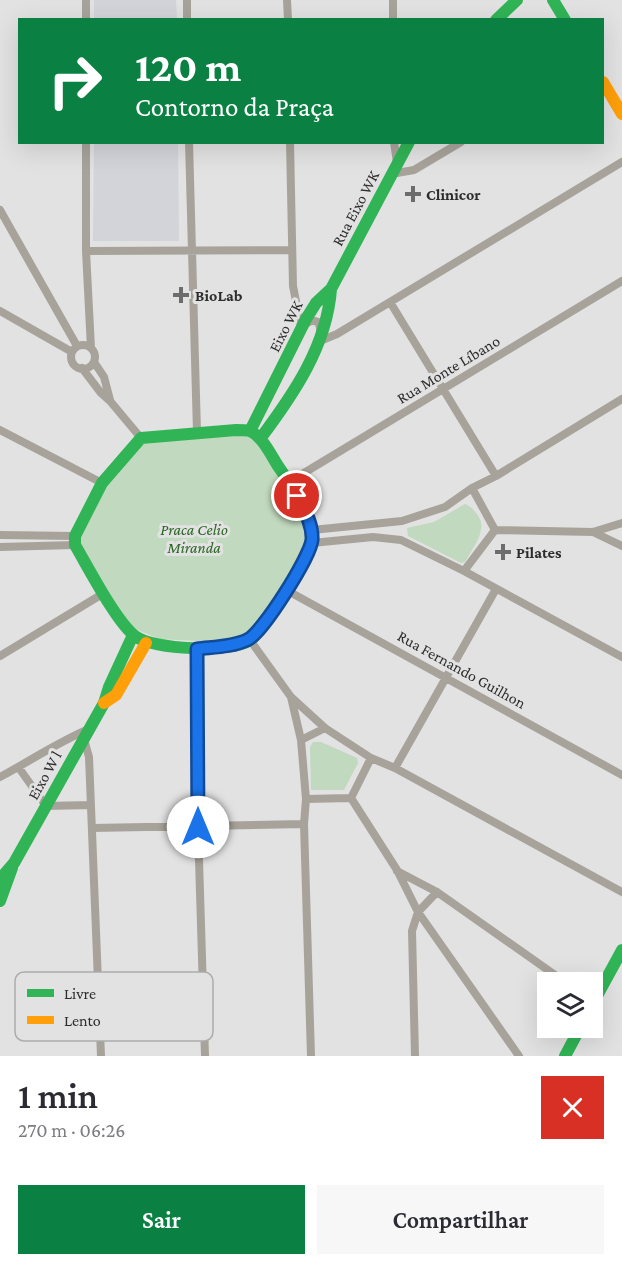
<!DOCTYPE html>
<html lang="pt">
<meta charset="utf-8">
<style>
:root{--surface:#fff;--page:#f7f7f7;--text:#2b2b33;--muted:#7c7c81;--accent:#0b8043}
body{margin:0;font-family:"Crimson Pro",serif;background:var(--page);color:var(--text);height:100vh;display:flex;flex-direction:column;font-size:22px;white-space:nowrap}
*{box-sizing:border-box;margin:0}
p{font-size:20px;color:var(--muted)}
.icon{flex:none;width:33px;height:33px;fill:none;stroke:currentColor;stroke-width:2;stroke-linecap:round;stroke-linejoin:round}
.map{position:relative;height:1056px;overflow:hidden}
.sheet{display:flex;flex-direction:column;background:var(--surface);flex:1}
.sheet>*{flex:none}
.top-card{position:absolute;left:18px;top:18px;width:586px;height:126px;border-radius:0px;box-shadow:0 6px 24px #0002;background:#0b8043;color:#fff;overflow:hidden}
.controls{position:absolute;left:537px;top:972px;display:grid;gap:12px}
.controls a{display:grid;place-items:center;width:66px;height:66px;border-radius:0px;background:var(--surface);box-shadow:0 6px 24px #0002;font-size:30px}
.pin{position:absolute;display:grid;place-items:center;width:51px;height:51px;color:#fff;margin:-26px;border:3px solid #fff;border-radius:50%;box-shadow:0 2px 6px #0007}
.me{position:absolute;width:66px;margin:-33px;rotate:0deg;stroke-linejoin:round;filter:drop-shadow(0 0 4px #0008)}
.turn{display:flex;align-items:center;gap:21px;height:126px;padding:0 18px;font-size:27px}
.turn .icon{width:78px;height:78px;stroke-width:2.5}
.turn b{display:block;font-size:42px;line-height:51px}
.round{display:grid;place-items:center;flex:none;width:63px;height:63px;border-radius:0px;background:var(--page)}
.head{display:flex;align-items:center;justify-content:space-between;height:102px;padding:0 18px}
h1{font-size:36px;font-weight:600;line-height:45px}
.cta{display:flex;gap:12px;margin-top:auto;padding:12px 18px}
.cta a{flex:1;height:69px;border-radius:0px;background:var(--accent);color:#fff;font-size:24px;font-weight:600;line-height:69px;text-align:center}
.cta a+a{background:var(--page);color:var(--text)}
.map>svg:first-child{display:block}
.built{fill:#d3d4d9}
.park{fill:#c1d9be}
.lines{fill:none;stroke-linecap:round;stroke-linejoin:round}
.street{stroke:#a8a39a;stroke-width:8}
.fast{stroke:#30b455;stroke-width:12}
.slow{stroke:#ff9f0a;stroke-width:12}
.route-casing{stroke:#114b97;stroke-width:15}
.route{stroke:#1a73e8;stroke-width:10}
.poi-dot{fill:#6c6c6d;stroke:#e2e2e3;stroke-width:2}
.labels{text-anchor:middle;stroke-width:6;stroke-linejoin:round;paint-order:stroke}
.poi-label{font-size:16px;font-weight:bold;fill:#2d2d2d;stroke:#e2e2e3;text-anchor:start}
.street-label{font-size:16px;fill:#2d2d2d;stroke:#e2e2e3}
.park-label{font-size:16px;font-style:italic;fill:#296721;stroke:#e2e2e3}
.key{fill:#e2e2e3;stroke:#acacac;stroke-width:1.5}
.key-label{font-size:16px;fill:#2d2d2d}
</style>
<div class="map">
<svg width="622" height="1056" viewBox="0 0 622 1056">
<rect width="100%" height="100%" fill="#e2e2e3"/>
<path class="built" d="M94,0h82l1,19h-83z
M94,143h84l1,98h-86z"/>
<path class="park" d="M254,434l56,96 -6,27 -54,79 -20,4 -31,1 -40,-2 -28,-12 -55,-88 28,-55 38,-45z
M465,504c5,2 7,4 11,9 14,15 -3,34 -11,49l-4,1 -53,-27 -1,-8 27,-6z
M313,742h8l36,16 1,5 -14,27h-33l-1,-43z"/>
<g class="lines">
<path class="street" d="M86,0v20
M187,0v20
M287,0l1,20
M393,0v20
M86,142v109l5,97
M189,142l8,290
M290,142l3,144 8,41c6,-4 10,-8 17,-5l2,5v14l17,-7 285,-172
M394,142l3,21
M391,174l23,-4 47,-28
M0,210l77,136
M86,251l205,-1
M390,302l106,174
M0,311l72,41
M71 357a12 12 0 1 1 24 0a12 12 0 1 1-24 0Z
M94,362l10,15 6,23
M82,368l19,25 9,8 31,37
M0,430l102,53
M289,482l333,-201
M312,530l90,-9 43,-14 27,-19 24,-12 126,-77
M495,530l98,2 29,-9
M593,532l29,14
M0,535l75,1
M312,543l61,-6 28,3 63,31 158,86
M0,547l75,-2
M464,571l31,-41 -23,-42
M288,591l334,184
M250,640l41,57 34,31 46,30 -20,40 -45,1 -5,-59 24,-12
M197,649l1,178 7,229
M0,656l104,-63
M291,697l10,43
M84,739l5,18 12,299
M371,758l24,10 227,124
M19,768l27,38 45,-1
M395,768l101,-179
M0,777c30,-16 58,-35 89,-48
M351,798l46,72 21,42 101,144
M306,799l-2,25 7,232
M92,828l212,-4
M397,871l40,21 128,90
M415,1056l-3,-125 6,-19 19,-20"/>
<path class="fast" d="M553,0l12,20
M496,20l21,-20
M236,430c4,0 10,0 14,1 12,5 21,24 28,35 13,19 30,41 34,64 4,25 -35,75 -50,95 -4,4 -7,11 -12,15 -19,13 -97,10 -115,-4 -18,-13 -47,-69 -60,-91v-9l27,-53 39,-45z
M250,431l56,-112 10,-16 15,-14 78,-147
M260,439c33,-44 67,-93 71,-150
M0,879l14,-16 90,-160 5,-16 24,-52
M0,901l12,-33
M592,1005l30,-55
M565,1056l15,-28"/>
<path class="slow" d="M603,82l19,32
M104,703l12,-8 30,-52"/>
</g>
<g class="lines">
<defs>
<path id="route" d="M198,827l-1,-178c16,-2 35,-2 50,-9 15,-6 63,-83 65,-100 1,-16 -8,-30 -15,-44"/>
</defs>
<use href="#route" class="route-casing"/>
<use href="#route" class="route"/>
</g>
<g class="poi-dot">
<path d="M410 185h6v6h6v6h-6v6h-6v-6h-6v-6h6z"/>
<path d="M178 286h6v6h6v6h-6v6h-6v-6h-6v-6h6z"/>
<path d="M500 543h6v6h6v6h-6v6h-6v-6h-6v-6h6z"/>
</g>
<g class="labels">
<g class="poi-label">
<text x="426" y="200">Clinicor</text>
<text x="195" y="301">BioLab</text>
<text x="516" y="558">Pilates</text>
</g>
<g class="street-label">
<text transform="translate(355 208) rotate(-62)" y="6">Rua Eixo WK</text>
<text transform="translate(285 326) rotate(-63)" y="6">Eixo WK</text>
<text transform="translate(448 369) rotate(-31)" y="6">Rua Monte Líbano</text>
<text transform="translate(462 669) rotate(29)" y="6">Rua Fernando Guilhon</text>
<text transform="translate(44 775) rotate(-61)" y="6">Eixo W l</text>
</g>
<g class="park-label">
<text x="194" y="535">Praca Celio<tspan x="194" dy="18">Miranda</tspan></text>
</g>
</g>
<rect x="15" y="972" width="198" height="69" rx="9" class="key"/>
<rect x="27" y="989" width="27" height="8" fill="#30b455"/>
<rect x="27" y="1016" width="27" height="8" fill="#ff9f0a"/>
<g class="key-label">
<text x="64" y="999">Livre</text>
<text x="64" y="1026">Lento</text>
</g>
</svg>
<div class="controls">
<a><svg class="icon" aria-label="layers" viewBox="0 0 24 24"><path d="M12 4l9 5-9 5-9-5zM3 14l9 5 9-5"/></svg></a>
</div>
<div class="pin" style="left:297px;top:496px;background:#d93025"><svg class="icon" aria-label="arrive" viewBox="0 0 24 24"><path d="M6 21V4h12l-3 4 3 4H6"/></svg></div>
<svg class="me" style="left:198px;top:827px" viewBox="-20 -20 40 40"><circle r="19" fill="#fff"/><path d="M0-13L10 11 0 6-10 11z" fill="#1a73e8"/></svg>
<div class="top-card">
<div class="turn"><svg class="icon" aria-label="right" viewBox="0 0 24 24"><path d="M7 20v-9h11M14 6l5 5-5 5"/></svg><div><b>120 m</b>Contorno da Praça</div></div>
</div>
</div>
<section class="sheet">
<div class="head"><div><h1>1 min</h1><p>270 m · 06:26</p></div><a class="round" style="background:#d93025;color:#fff"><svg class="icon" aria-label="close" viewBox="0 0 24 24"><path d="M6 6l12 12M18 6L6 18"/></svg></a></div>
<div class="cta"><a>Sair</a><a>Compartilhar</a></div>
</section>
